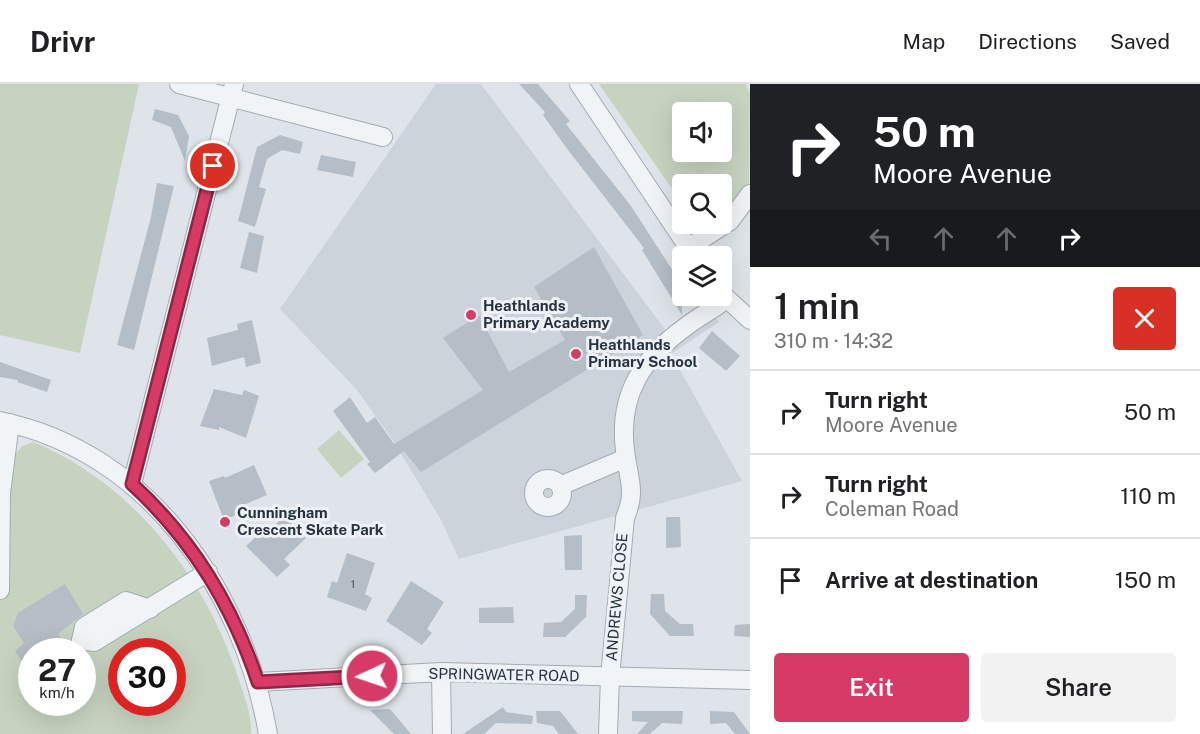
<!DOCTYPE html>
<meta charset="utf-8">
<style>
:root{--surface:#fff;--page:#f2f2f2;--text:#202124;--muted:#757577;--line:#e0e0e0;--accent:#d73a65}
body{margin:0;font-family:"Public Sans",sans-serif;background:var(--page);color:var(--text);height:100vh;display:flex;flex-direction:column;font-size:22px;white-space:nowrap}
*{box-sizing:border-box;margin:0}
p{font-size:20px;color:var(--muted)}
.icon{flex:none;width:33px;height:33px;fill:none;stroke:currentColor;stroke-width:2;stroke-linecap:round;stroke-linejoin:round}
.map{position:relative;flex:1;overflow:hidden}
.sheet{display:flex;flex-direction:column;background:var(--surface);width:450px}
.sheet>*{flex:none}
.top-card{background:#202124;color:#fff;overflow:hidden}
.tools{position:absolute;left:672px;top:18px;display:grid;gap:12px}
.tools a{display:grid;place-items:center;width:60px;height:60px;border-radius:6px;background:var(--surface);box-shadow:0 6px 24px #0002;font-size:30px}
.speed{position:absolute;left:18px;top:554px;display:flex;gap:12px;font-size:30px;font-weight:700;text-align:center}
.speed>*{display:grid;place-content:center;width:78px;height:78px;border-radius:50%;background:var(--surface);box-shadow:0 6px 24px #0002;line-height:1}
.speed small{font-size:15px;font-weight:400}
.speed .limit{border:9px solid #d22;background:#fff;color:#111}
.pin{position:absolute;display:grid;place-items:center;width:51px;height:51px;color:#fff;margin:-26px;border:3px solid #fff;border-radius:50%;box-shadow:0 2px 6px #0007}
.me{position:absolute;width:66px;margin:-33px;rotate:267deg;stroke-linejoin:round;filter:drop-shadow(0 0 4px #0008)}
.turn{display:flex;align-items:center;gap:21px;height:126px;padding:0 24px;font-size:27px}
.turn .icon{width:78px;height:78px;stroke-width:2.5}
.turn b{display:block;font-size:42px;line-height:51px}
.lanes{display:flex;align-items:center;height:57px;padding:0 24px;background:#0003;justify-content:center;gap:30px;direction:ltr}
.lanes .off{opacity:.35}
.round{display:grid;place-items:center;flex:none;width:63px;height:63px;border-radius:6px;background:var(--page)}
.headline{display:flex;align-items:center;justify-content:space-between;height:102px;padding:0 24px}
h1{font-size:36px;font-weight:600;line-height:45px}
.button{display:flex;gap:12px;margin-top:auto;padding:12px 24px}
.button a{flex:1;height:69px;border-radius:6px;background:var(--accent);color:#fff;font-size:24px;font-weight:600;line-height:69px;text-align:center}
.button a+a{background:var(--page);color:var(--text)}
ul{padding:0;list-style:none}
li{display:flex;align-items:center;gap:18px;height:84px;padding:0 24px;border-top:2px solid var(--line)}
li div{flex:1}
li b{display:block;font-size:22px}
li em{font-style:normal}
header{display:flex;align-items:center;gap:36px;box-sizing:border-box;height:84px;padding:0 30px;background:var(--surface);border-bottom:2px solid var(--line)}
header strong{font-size:28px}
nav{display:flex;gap:33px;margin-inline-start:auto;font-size:21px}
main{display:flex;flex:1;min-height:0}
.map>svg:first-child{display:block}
.built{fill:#ccd3db}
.green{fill:#c6d3bf;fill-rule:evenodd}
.building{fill:#b5bdc6}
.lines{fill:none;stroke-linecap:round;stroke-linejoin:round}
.minor-casing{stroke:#a3abb3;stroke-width:20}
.minor{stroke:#f1f4f7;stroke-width:18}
.route-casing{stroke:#8c2642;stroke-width:15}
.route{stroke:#d73a65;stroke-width:10}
.poi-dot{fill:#d73a65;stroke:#eef2f6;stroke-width:2}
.labels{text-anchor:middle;stroke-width:6;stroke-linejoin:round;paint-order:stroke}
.number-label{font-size:12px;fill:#4a5662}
.poi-label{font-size:15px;font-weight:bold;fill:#263341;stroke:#eef2f6;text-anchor:start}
.street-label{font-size:15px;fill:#263341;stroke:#eef2f6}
</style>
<header>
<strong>Drivr</strong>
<nav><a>Map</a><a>Directions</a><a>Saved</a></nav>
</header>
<main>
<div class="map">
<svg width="750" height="650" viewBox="0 0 750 650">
<rect width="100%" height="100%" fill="#dee4e9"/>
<path class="built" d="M436,0h45l186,248 41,-26 11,16 -48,32 71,127 -283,78 -19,-41 -48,-79 -35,-49 -77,-81z"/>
<path class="green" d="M0,0h139l-59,269 -80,-18z
M599,0h147l4,10 -1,93 -27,30v-33h-40v19zM682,28h40v40h-40z
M339,346l25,29 -23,19 -24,-29z
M33,358c100,41 172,135 205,235 6,19 14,37 13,57h-251v-144l13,-133 9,-11zM32,567h50v51h-50zM122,567h50v51h-50z"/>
<path class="building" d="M519,0h19l32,37 -4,3 65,82 51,79v30l-40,-65 2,-2 -79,-102 -22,-31 2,-3z
M155,25l23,6 11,21 -4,25 -14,-34 -19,-7z
M280,51l23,7 -3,12 -18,-4 -15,9 -8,28 7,2 -11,38 -17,-6 19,-74z
M321,71l35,7 -3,15 -36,-7z
M157,99l17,3 -40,164 -17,-5 34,-128z
M249,148l15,4 -7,37 -17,-5z
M594,163l49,88 -222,137 -17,-21 -29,22 -8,-9 3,-2 -37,-51 17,-14 17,26 8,-6 19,27 89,-54 -40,-52 36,-23 30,57 56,-32 -31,-53z
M252,236l9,43 -15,4 -2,-10 -32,9 -5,-28 31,-8 -1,-6z
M712,247l28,25 -14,15 -27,-23z
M0,278l51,18 -4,12 -30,-10 1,-2 -18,-3z
M214,305l28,6 2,-5 15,6 -13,42 -27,-11v3l-19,-4z
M254,381l13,30 -28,12 2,6 -17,7 -15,-39 15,-5 1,2z
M284,432l22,22 -22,21 6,6 -13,12 -31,-31 13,-12 3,3z
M666,433h14l1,30 -15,1z
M582,451v35h-17l-1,-34z
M347,469l28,10 -10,31 7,4 -6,13 -39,-14 5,-16 5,2z
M411,497l33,21 -17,27 5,4 -10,12 -36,-24z
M65,500l18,30 -25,20 11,17h-37v26l-17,-26 9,-8 -11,-17 5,-13z
M651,510h13l1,17 15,13h13l1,12h-24l-20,-22z
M575,511h12l-1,22 -21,20h-22l1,-14 17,-1 14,-13z
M513,523l1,16h-35v-15z
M750,540v13l-16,-1 1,-11z
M503,623l3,5 27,4 -1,8 -36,-1 -12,11h-21z
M390,625l21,25h-17l-24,-24z
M536,627h24l18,23h-19l-6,-8 -16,-3z
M632,627h51l-1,13 -20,-1 -12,11h-13l11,-12 -16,-1z
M710,627l24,1 16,22h-15l-9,-11 -16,1z"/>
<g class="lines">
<defs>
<path id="minor" d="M179,0l204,53
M579,0l115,172
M688,164l42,-27 20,-27
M722,210l28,26
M0,337c150,31 243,170 268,313
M534 409a14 14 0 1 1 28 0a14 14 0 1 1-28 0Z
M132,400l102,-400
M560,402l66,-28
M0,506l1,-97 9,-70
M150,525l-24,-8 -42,26 -3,13 13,2 114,-70
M441,588l1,62
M258,598l183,-10 309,8
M608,650l2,-57 15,-159c12,-28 3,-39 0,-68 -7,-56 18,-93 63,-125 12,-9 26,-16 38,-26"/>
</defs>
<use href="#minor" class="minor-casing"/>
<use href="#minor" class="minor"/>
</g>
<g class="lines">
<defs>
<path id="route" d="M213,82l-81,318c61,56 100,121 126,198l114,-6"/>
</defs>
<use href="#route" class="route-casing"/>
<use href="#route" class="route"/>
</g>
<g class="poi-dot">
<circle cx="471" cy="231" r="6"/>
<circle cx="576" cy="270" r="6"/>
<circle cx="225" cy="438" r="6"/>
</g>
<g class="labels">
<g class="number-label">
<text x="353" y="504">1</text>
</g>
<g class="poi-label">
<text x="483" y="227">Heathlands<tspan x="483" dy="17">Primary Academy</tspan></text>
<text x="588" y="266">Heathlands<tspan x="588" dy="17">Primary School</tspan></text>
<text x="237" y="434">Cunningham<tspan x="237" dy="17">Crescent Skate Park</tspan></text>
</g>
<g class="street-label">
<text transform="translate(617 513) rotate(-85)" y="5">ANDREWS CLOSE</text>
<text transform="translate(504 591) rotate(1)" y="5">SPRINGWATER ROAD</text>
</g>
</g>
</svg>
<div class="tools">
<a><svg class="icon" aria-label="sound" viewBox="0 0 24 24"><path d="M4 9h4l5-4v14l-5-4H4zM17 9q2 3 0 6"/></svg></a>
<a><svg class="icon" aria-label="search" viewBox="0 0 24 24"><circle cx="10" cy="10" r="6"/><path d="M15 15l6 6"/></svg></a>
<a><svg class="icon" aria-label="layers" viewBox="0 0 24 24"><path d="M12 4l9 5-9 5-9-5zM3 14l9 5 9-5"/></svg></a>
</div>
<div class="speed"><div>27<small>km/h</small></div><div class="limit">30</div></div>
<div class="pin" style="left:213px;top:82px;background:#d93025"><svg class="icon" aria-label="arrive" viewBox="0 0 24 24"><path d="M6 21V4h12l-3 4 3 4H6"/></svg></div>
<svg class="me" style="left:372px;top:592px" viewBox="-20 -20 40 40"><circle r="17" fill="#d73a65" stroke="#fff" stroke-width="3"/><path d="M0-11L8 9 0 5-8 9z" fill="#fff"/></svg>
</div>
<section class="sheet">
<div class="top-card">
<div class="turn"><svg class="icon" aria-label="right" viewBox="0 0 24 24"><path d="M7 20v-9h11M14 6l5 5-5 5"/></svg><div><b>50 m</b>Moore Avenue</div></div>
<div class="lanes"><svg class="icon off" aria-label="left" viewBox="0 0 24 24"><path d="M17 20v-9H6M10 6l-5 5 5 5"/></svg><svg class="icon off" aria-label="ahead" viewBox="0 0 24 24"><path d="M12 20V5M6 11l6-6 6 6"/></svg><svg class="icon off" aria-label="ahead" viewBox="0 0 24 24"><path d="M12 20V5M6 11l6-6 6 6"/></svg><svg class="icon" aria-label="right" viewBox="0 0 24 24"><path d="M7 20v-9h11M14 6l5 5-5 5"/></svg></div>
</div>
<div class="headline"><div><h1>1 min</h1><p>310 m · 14:32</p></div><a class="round" style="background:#d93025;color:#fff"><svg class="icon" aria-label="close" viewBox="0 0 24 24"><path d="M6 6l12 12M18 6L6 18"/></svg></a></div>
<ul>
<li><svg class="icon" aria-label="right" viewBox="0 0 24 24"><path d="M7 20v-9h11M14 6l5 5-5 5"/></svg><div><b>Turn right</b><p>Moore Avenue</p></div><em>50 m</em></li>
<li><svg class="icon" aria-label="right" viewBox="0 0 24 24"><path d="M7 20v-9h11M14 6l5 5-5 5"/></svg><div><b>Turn right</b><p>Coleman Road</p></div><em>110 m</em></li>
<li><svg class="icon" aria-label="arrive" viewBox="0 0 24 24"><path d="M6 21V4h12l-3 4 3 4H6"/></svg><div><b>Arrive at destination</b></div><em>150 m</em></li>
</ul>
<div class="button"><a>Exit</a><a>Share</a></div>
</section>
</main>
